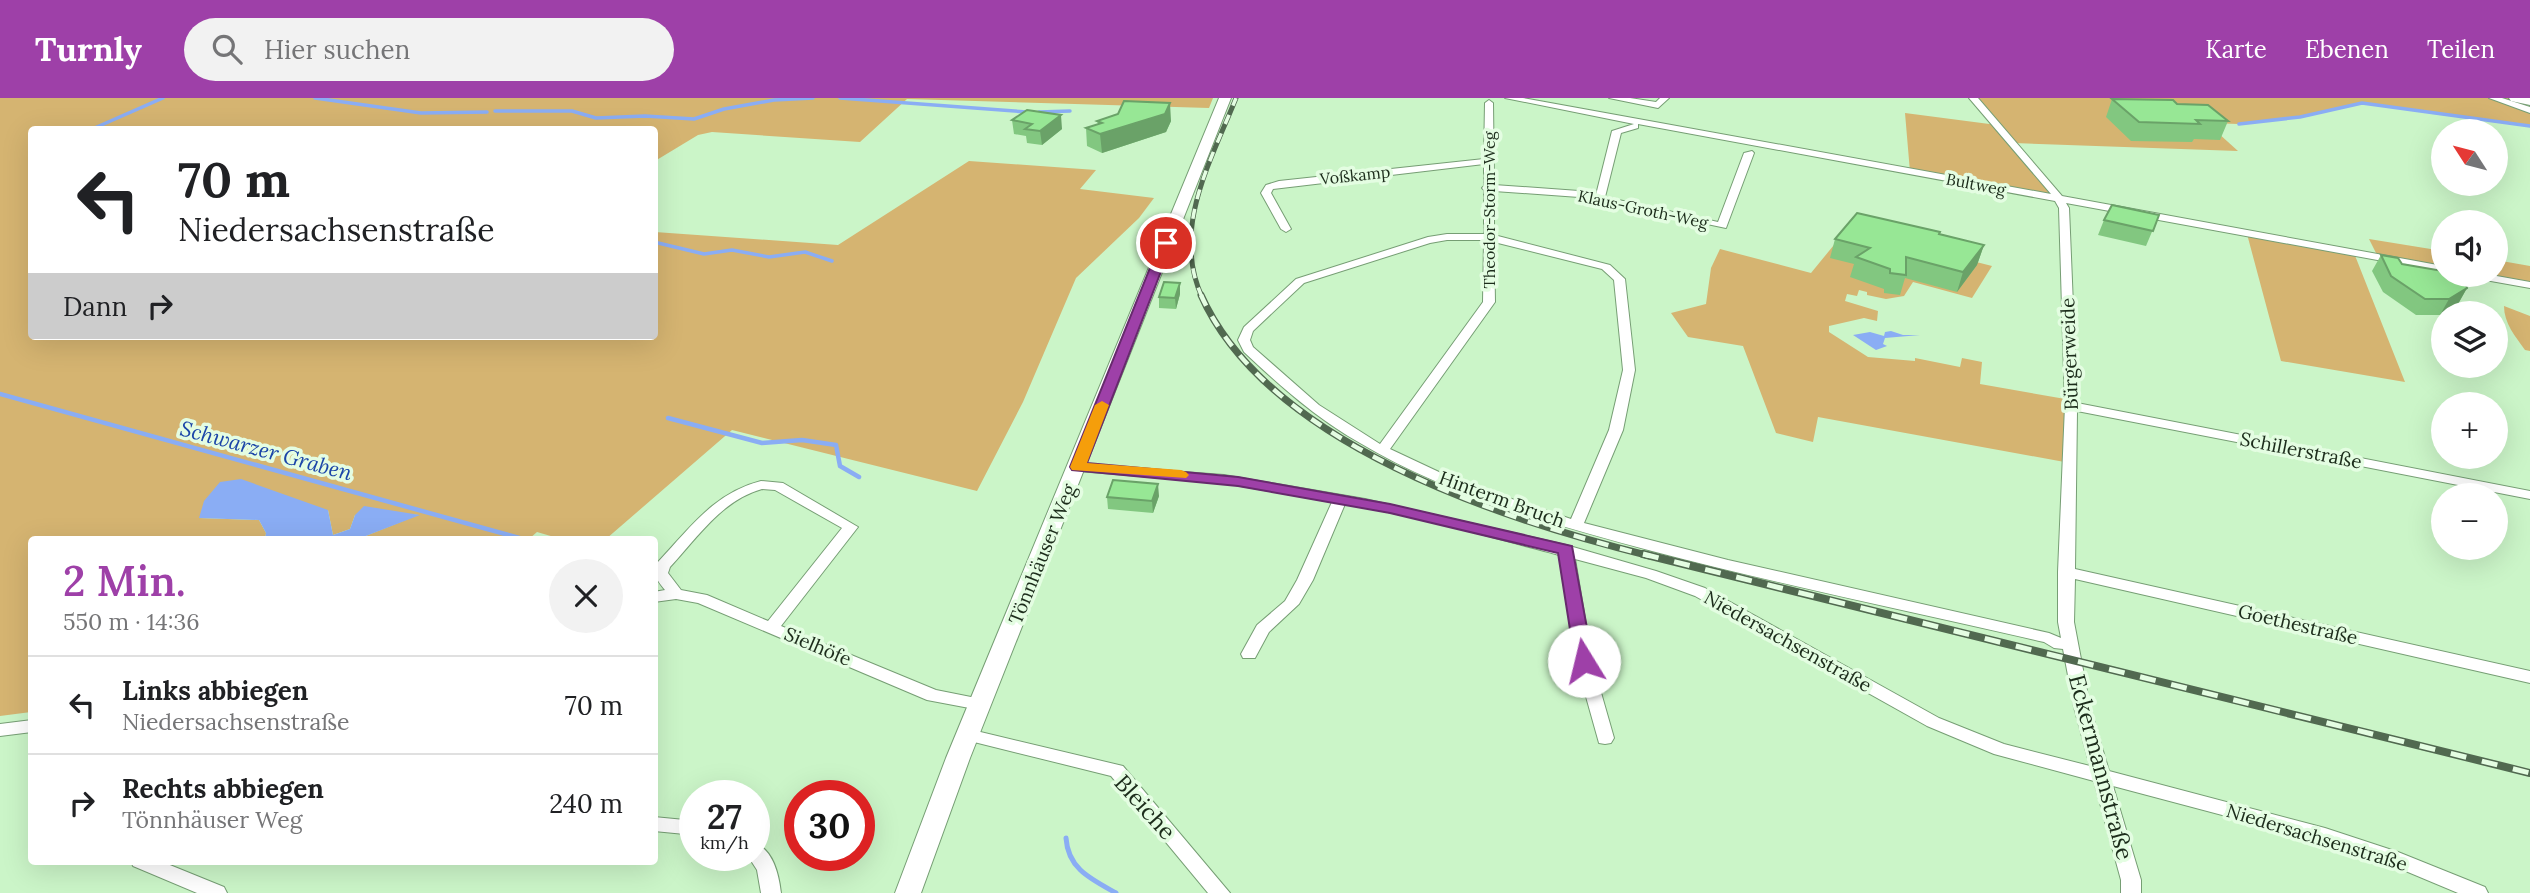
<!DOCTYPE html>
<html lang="de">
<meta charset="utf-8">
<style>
:root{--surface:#fff;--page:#f2f2f2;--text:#202124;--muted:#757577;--line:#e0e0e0;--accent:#9e40a8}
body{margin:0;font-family:Lora,serif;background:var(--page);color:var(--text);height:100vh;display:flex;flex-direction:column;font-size:26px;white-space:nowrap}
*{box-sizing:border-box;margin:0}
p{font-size:23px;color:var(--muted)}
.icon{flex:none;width:38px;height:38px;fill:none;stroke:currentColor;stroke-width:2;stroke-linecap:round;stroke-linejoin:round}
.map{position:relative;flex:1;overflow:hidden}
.side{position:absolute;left:28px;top:438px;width:630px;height:329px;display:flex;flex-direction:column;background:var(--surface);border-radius:7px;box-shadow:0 7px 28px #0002}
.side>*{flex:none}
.hud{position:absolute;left:28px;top:28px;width:630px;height:214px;border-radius:7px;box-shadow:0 7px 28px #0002;background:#fff;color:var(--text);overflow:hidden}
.needle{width:46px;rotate:306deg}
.buttons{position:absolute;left:2431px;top:21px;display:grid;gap:14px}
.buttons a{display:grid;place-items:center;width:77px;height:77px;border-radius:50%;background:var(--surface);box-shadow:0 7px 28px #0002;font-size:35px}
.speed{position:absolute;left:679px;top:682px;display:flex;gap:14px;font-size:35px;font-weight:700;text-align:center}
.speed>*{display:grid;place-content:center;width:91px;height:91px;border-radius:50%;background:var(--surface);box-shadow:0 7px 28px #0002;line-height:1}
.speed small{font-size:18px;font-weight:400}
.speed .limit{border:10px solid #d22;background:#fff;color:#111}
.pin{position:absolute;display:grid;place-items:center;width:60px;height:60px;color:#fff;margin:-30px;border:4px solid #fff;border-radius:50%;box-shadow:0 2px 7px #0007}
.me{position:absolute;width:77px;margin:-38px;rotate:351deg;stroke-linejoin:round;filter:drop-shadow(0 0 5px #0008)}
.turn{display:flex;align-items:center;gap:24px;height:147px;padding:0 35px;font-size:32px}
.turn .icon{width:91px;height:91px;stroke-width:2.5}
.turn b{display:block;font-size:49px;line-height:60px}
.then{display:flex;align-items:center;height:66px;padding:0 35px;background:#0003;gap:14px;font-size:26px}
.round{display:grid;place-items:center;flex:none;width:74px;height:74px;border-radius:37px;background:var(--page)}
.headline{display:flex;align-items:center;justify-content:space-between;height:119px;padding:0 35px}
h1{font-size:42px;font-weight:600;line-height:52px;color:var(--accent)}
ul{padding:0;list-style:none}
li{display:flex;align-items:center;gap:21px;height:98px;padding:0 35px;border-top:2px solid var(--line)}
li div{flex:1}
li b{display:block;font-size:26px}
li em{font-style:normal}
header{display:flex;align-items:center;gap:42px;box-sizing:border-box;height:98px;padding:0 35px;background:var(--accent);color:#fff}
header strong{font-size:33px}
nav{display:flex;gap:38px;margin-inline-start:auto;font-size:24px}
.search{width:490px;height:63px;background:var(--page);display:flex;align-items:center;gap:18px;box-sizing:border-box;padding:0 24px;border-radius:38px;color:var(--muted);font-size:26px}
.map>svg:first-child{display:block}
.green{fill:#d5b471}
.water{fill:#8aadf4}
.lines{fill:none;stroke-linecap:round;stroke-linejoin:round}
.stream-far2{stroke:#8aadf4;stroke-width:3.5}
.stream-far1{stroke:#8aadf4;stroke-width:4.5}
.stream{stroke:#8aadf4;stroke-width:5}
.street-casing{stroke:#769e74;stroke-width:2}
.secondary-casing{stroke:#769e74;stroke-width:2}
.street{fill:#fff;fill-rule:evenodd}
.secondary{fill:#fff;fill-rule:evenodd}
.rail-far2-casing{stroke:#516950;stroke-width:5}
.rail-far1-casing{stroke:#516950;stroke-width:7}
.rail-casing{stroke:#516950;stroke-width:8}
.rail-far2{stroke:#e4fde2;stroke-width:3.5;stroke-dasharray:10;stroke-linecap:butt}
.rail-far1{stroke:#e4fde2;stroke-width:4.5;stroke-dasharray:12;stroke-linecap:butt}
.rail{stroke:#e4fde2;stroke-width:5;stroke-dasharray:16;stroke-linecap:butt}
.wall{fill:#82c780}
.shaded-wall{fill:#6aa268}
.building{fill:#97e795;stroke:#6aa268;stroke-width:2}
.route{fill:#9e40a8;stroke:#672a6d;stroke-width:2}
.slow{fill:#f59e0b}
.labels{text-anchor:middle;stroke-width:7;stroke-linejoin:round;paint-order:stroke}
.far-street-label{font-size:16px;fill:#1c2c1b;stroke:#e4fde2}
.street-label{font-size:19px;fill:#1c2c1b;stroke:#e4fde2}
.water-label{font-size:21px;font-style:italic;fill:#1b45a8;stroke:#e4fde2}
.near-street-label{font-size:23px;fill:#1c2c1b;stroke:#e4fde2}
</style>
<header>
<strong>Turnly</strong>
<div class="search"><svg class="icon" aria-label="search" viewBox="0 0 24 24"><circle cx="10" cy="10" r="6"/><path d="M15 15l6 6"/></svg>Hier suchen</div>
<nav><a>Karte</a><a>Ebenen</a><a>Teilen</a></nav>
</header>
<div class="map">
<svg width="2530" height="795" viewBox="0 0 2530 795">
<rect width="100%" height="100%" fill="#cbf5c8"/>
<path class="green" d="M0,0h1213l-4,10 -302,-9 -47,43 -148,-10 -14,3 -43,26 -1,-31h-622v206h622l1,-104 183,13 131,-84 127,9 -16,19 74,9 -15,20 -63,60 -53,124 -46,89 -245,-61 -126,109h-45l-24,-7 -8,7h-171l60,-24 -29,-3 -34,3 -5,14 -17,6 -5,-25 -129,8 60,2 7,13 -1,6h-233l-1,173 -31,4z
M1973,0h542l15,11v17l-168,-23 -62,14 -61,7 -32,-1 31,28 -224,-8 47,57 -151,-28 -5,-59 92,12z
M1847,131l145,37 -20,32 -59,-16 -9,14 -18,3 -19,-4v-3l-8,-2 -2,6 -10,-2 -2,7 33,10 -1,10 -13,-3 -35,8v6l39,25 47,4v-3l45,9 2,-9 20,4 -2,22 91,16 -1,63 -252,-46 -5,25 -37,-9 -33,-87 -55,-9 -17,-24 35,-9 5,-36 9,-19 91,24z
M2247,136l107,19 51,129 -124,-21z
M2369,141l74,12v18l-65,-12z
M2496,162l34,6v19l-56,-10h22z
M2504,208l26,10v35l-5,-1c-10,-14 -21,-27 -21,-44z"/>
<path class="water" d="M1891,233l12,4h17l-35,3 -2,6 4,2 -11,4 -23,-15 17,-3 14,4 1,-4z
M241,381l87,31 5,25 17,-6 5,-14 9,-9 56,9 -62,24h-93l1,-6 -7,-13 -60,-2 5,-17 16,-19z"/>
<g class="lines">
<path class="stream-far2" d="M315,0l106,15 66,-1
M840,0l187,14
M495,13h77l24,7 49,-2 49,3 30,-10 50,-9 39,-2
M1039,14l31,-1
M2239,26l61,-7 62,-14 168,23
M90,32l73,-32
M654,144l50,12 28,-4 37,7 36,-5 27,9
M2461,177l15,3"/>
<path class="stream-far1" d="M0,296l523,145
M668,320l94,25 40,-3 34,5 4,21 19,11"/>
<path class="stream" d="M1066,740c2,31 25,41 50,55"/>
<defs>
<path id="street" d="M1505,0h18l528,96 -82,-96h9l84,98 381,70v6l-377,-69 3,5 8,195 453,88v8l-453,-88 -2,158 455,102v12l-455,-104 -1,43 16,85 19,64 216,57 73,24 87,35 3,6h-30l-74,-31 -60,-20 -211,-56 28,94v13h-20v-13l-27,-99 -100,-27 -67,-28 -232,-130 -49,-18 -71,-19 17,102 22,77 -3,5 -6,1 -6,-1 -23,-82 -17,-106c-71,-19 -142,-39 -214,-51l-32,76 -14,24 -30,28 -14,26h-12l-2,-4 16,-29 28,-24 12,-21 35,-78 -108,-19 -146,-12 -5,-1 -2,-3 2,-3 151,11 141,24 201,46 90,26 49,17 234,130 65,26 86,22 -16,-59 -11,-58 -9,-1 -10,-6c-130,-30 -262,-57 -392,-91 -100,-27 -203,-55 -292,-108 -44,-25 -80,-57 -116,-91l-6,-12 6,-13 52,-48 132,-42 19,-3h37v-44l-2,-2 2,-2v-22l-211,25 -2,4 20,36 -5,3 -5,-3 -20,-36 5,-8 13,-4 205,-22 1,-56 4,-3 4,3 1,82 85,6 17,4 16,-64 22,-7zM1638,26l417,77 4,7 6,198 -7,166v50l3,16 -12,-5 -321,-73 -144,-37 39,-93 12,-60 -10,-91 -15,-14 -116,-30v-44l85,6 147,31 28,-75 -2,-2 -8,2 -26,69 -113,-25 16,-64 17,-5zM1447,142h37l-1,62 -103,142 -61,-39 -66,-58 -3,-7 3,-9 51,-48 126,-40zM1494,144l108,27 12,11 9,90 -14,60 -38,89 -115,-39 -66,-31 105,-147z
M1609,0h21l26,4 4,-4h9l-11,10z
M2489,0h13l28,9v6z
M2468,177h23l39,7v6l-56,-10z
M761,383l22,2 75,44 -77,99 155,64 50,10 2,4 -2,4 -6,2 -53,-10 -229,-97 -22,-4 -22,3v-10l11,-2c-7,-9 -14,-16 -7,-28 32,-34 56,-69 103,-81zM762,391l13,1 67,38 -74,93 -61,-26 -26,-5 -13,-17 2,-6c27,-29 52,-67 92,-78z
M32,622v12l-32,4v-12z
M968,631l155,37 107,127h-22l-97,-117 -149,-37 -3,-4 3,-4z
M654,719l41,4v14l-41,-4z
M754,745c19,6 25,32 27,50h-20l-4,-23 -9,-14h6z
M131,763h29l64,26 3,6h-30l-64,-27z"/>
<path id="secondary" d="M1219,0h12l-261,660 -49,135h-26l51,-135z
M2509,0h21v7l-19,-4z"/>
</defs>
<use href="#street" class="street-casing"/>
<use href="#secondary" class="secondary-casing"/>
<use href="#street" class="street"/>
<use href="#secondary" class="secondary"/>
<defs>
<path id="rail-far2" d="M1202,199c-31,-68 9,-136 34,-199"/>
<path id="rail-far1" d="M1201,197c66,149 303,225 449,261"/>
<path id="rail" d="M1643,456l887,219"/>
</defs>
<use href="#rail-far2" class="rail-far2-casing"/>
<use href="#rail-far1" class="rail-far1-casing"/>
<use href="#rail" class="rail-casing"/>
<use href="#rail-far2" class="rail-far2"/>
<use href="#rail-far1" class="rail-far1"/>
<use href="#rail" class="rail"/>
</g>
<path class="wall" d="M2112,1l65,5 51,17 -8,19 -26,-1 -2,3 -61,-1 -25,-24z
M1012,22l50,9 -20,16 -15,-2 -1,-7 -12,-2z
M1097,23h74l-5,11 -64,21 -15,-7 -1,-18 12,-4z
M2159,117l-13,31 -48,-11 6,-15z
M1939,136l45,11 -7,20 -20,27 -52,-14 -5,17 -16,-2v-4l-34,-12 4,-13 -24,-6 5,-19z
M2381,157l21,9 65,24 -9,16 -18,11h-24l-33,-23 -11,-21z
M1180,196l-4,15 -17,-1v-11z
M1159,398l-6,17 -45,-4 -1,-12z"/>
<path class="shaded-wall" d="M1170,5l1,18 -5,11 -64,21 -2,-19z
M1061,17l1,14 -20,16 -2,-14z
M1984,147l-7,20 -20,27 6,-20z
M1180,185v11l-4,15 -1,-11z
M2467,190l-9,16 -18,11 9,-16z
M1158,386l1,12 -6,17 -1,-12z"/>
<path class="building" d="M2112,1l61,1 4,4 31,1 20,16 -32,-1 4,4 -61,-2z
M1124,3l46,2 -5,11 -65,20 -14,-6 16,-5 -5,-2 21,-7z
M1027,12l34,5 -21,16 -15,-2 7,-5 -20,-4z
M2112,107l47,10 -6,16 -49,-11z
M1857,115l83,19 -1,2 45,11 -21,27 -57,-15v18l-16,-2v-4l-34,-12 14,-9 -35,-9z
M2381,157l17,3 4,6 41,7v4h20l4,13 -18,11h-24l-34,-23z
M1164,184l16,1 -5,15 -16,-1z
M1113,382l45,4 -6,17 -45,-4z"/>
<path class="route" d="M1166,141l6,4 -85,220 151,14 152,27 182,42 21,115 -2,4h-13l-3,-4 -17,-108 -168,-40 -152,-27 -166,-16 -2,-3 90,-224z"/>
<path class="slow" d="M1102,303l7,4 -22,58 94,7 5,2 3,3 -3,3 -114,-8 -2,-3 25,-62z"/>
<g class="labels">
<g class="far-street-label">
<text transform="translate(1355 77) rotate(-6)" y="6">Voßkamp</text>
<text transform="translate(1976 86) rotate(11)" y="6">Bultweg</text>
<text transform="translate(1643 111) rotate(12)" y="6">Klaus-Groth-Weg</text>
<text transform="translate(1489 112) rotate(-90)" y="6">Theodor-Storm-Weg</text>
</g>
<g class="street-label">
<text transform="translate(2069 256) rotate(-92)" y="7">Bürgerweide</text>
<text transform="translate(2301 352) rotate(11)" y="7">Schillerstraße</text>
<text transform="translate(1502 401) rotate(20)" y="7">Hinterm Bruch</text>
<text transform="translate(1042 456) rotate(-68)" y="7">Tönnhäuser Weg</text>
<text transform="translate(2298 526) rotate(13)" y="7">Goethestraße</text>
<text transform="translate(1788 543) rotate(29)" y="7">Niedersachsenstraße</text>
<text transform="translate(818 548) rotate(23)" y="7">Sielhöfe</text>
<text transform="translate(2317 739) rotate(17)" y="7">Niedersachsenstraße</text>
</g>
<g class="water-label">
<text transform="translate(266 353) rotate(15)" y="7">Schwarzer Graben</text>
</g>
<g class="near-street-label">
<text transform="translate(2101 669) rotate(75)" y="8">Eckermannstraße</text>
<text transform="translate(1145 709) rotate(48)" y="8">Bleiche</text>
</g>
</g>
</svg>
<div class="buttons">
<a><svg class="needle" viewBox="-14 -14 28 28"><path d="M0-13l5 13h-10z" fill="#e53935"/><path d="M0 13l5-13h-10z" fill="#757577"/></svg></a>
<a><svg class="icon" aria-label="sound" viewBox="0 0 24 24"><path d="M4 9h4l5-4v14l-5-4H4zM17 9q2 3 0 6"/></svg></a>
<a><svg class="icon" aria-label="layers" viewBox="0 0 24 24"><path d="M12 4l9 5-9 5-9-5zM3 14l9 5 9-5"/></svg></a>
<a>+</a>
<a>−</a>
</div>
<div class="speed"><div>27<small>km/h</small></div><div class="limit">30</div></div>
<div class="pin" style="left:1166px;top:145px;background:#d93025"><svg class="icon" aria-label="arrive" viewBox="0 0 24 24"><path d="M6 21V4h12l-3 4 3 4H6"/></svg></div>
<svg class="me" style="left:1584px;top:563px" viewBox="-20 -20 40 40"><circle r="19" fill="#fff"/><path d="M0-13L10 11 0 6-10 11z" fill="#9e40a8"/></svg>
<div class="hud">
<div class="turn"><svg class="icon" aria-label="left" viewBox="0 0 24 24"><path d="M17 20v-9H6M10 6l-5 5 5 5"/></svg><div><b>70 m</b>Niedersachsenstraße</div></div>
<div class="then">Dann<svg class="icon" aria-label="right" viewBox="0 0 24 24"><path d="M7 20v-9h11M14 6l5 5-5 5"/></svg></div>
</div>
<section class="side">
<div class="headline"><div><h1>2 Min.</h1><p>550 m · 14:36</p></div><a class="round"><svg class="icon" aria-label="close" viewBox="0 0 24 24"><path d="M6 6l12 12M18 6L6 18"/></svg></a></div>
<ul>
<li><svg class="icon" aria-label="left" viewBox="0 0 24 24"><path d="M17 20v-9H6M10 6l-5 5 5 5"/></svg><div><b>Links abbiegen</b><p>Niedersachsenstraße</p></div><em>70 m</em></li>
<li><svg class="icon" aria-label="right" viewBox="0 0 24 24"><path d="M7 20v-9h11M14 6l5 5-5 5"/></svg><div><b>Rechts abbiegen</b><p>Tönnhäuser Weg</p></div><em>240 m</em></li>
</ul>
</section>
</div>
